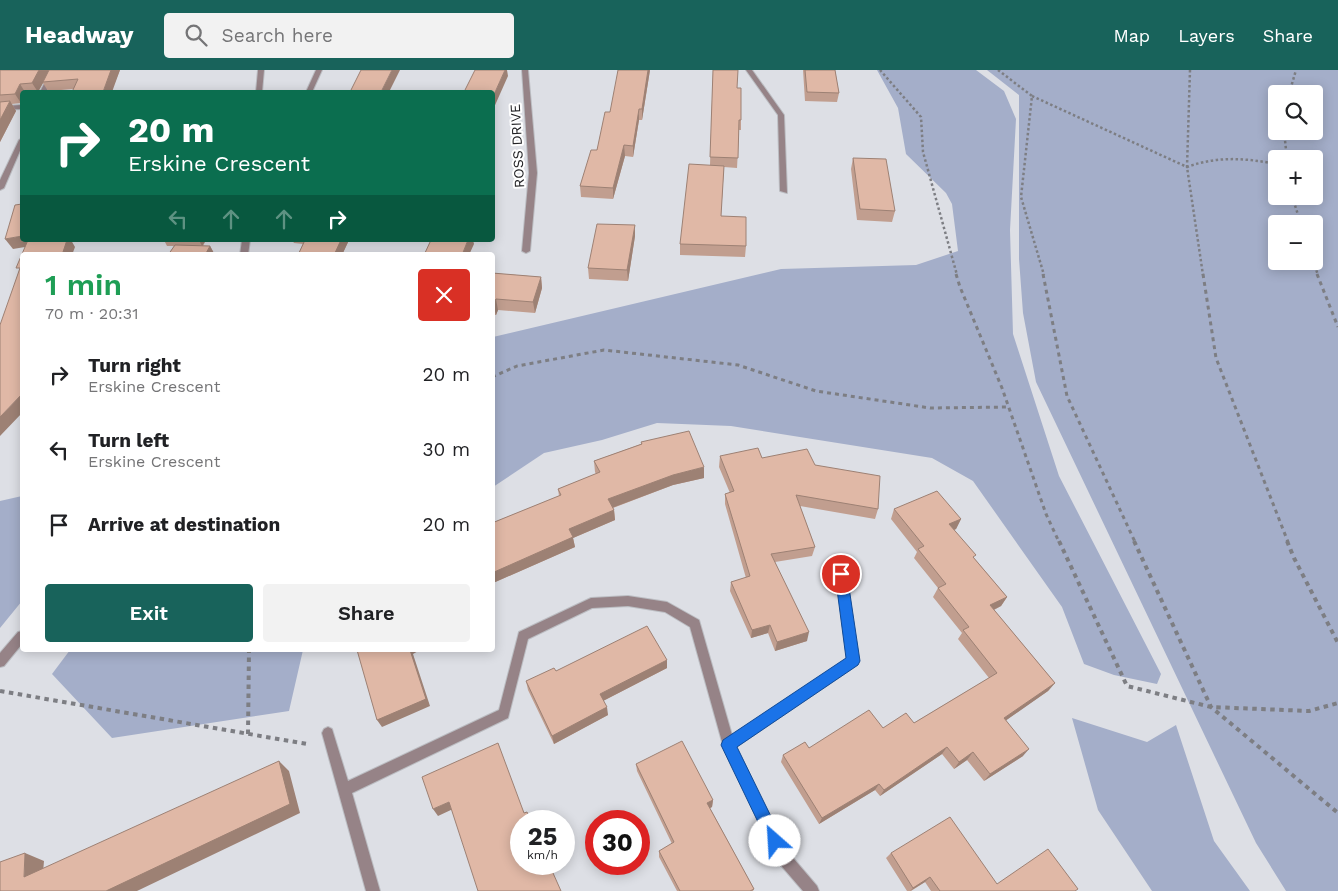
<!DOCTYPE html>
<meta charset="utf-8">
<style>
:root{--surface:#fff;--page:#f2f2f2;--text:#202124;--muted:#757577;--accent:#18635b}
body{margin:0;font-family:"Work Sans",sans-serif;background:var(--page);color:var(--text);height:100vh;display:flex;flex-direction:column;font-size:19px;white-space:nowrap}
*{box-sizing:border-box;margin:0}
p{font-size:16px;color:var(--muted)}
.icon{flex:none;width:28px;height:28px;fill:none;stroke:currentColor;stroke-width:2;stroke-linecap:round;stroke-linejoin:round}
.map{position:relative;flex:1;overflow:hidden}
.sheet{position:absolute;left:20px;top:182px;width:475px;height:400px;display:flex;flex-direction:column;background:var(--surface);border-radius:5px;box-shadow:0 2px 12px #0003}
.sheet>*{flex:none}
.hud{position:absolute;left:20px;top:20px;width:475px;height:152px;border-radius:5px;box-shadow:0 2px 12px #0003;background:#0b6e4f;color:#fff;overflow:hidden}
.controls{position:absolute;left:1268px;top:15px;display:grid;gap:10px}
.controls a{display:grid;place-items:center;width:55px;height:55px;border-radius:5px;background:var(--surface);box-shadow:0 2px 12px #0003;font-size:25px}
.speed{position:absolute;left:510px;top:740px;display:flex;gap:10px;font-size:25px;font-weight:700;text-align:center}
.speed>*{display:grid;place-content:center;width:65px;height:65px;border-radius:50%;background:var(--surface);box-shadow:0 2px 12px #0003;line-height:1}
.speed small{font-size:12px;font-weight:400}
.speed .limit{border:8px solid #d22;background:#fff;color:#111}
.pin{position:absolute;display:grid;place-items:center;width:42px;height:42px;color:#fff;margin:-21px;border:2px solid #fff;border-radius:50%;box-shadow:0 1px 5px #0007}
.me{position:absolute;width:55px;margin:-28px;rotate:334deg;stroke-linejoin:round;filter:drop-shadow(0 0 4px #0008)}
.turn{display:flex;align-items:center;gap:18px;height:105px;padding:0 25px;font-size:22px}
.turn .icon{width:65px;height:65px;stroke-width:2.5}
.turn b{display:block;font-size:35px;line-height:42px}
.lanes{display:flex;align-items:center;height:48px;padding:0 25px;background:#0003;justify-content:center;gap:25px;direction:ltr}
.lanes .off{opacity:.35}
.round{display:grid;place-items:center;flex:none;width:52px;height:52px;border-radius:5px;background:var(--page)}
.head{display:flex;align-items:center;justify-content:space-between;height:85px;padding:0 25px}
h1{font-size:30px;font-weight:600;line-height:38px;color:#1e9e55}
.cta{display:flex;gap:10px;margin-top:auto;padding:10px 25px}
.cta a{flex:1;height:58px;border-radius:5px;background:var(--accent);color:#fff;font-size:20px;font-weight:600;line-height:58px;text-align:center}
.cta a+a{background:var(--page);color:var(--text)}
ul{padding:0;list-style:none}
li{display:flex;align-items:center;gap:15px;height:75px;padding:0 25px}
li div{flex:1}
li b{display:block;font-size:19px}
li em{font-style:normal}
header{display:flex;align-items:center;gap:30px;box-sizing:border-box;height:70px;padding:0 25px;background:var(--accent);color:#fff}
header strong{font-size:24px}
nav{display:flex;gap:28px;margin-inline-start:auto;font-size:18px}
.search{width:350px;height:45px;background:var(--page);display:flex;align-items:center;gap:12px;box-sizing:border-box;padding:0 18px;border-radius:5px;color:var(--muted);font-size:19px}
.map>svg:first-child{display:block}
.green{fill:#a4aec9;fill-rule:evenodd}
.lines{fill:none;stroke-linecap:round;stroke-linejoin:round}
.street-casing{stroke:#bbbdc2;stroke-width:2}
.path-far2{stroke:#7d7e83;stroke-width:2.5;stroke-dasharray:2.5 2.5;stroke-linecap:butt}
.path-far1{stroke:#7d7e83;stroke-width:3;stroke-dasharray:4 4;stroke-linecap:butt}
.path{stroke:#7d7e83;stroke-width:4;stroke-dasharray:4.5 4.5;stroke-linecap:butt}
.street{fill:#968387;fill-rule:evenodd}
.wall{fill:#c19e8f}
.shaded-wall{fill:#9d8174}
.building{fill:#e0b8a6;stroke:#9d8174}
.route{fill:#1a73e8;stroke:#114b97}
.labels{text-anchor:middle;stroke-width:4;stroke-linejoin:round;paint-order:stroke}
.far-street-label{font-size:14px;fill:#222225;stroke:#fff}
</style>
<header>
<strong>Headway</strong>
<div class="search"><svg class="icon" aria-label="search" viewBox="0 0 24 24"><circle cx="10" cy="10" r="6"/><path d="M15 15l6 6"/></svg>Search here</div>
<nav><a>Map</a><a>Layers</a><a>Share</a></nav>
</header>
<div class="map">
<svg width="1338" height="821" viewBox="0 0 1338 821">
<rect width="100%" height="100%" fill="#dddfe5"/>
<path class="green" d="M877,0h99l28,21 12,28 -6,111 3,104 46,142 102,198 -4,10 -43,-9 -30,-11 -22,-57 -89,-126 -41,-23 -201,-32 -74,-3 -55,17 -58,13 -51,34v-150l288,-68 135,-4 42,-14 -6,-47 -6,-11 -40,-39 -8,-46z
M987,0h351v821h-52l-30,-48 -220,-461 -13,-69 -4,-54v-164zM1276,24h38v37h-38zM1276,89h38v37h-38zM1276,154h38v37h-38z
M22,426v105l-22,27v-127z
M70,580h233l-14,61 -177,27 -60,-64z
M1072,648l75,24 29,-17 38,116 36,50h-98l-54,-81z"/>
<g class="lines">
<defs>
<path id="street" d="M51,0h6l-11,22h-6z
M258,0h6l-2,22h-6z
M316,0h6l-10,22h-6z
M522,0h6l9,103 -7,78 -4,2 -4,-2 7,-78z
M746,0h6l32,45 3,78 -7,-2 -2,-76z
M22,35v4l-22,1v-4z
M22,68v8l-18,42 -4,2v-10l19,-40z
M242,170h8l-2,15h-8z
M841,499l4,2 1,3 13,87 -2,4 -121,82 52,105 29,34 2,5h-16l-25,-29 -54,-113 -34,-122 -25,-15 -37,-6 -36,2 -64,31 -20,79 -156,75 28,98h-14l-44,-158 2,-4 4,-2 4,2 16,52 151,-71 20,-78 72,-34 37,-2 39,6 32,18 33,115 115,-76 -11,-85 1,-3z
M22,561v13l-18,22 -4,1v-14l18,-21z"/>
</defs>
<use href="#street" class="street-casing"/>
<path class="path-far2" d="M880,0l41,47 2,35 34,123
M998,0l34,26 -11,101 23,78
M1190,0l-3,97 16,108
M1289,24l7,-24
M1032,26l155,71c30,-11 58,-9 89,-3
M1284,61l3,28
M1292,126l9,28
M1313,191l5,14"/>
<path class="path-far1" d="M956,204l4,13 42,101 44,126 13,28
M1043,204l24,122 68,146
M1203,204l13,84 72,184
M1317,204l21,53
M492,307l25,-11 87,-16 134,15 78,26 114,17 79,-1"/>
<path class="path" d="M1059,471l68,145 84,21 98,4 29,-8
M1134,471l77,166 127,106
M1287,471l7,17 44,85
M0,621l307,53
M248,664l1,-84"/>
<use href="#street" class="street"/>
</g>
<path class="wall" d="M0,0h120l-5,12 -41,7 -26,2 -5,-8 -5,9h-16l-1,11 -9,1 4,7 -16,31z
M650,0l-8,50h-3l-6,37 -8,-1 -12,43 -32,-2 -1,-11 17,-36 13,-38z
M713,0l24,18 4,32v10h-2l-2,38 -13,-1 -3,49 25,30 -1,11 -65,-2v-11l30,-79z
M803,0h32l4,23 -2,9 -32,-1z
M853,88l42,53 -3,11 -35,-2 -6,-51z
M635,155v11l-7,45 -39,-2 -1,-11z
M164,170h42l-3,6h7l5,9h-47l6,-9h-7z
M292,170h57l-7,15h-44l5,-11 -9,-1z
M492,203l49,4 1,11 -7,25 -37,-3 -2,5h-4z
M641,372l63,36 -31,7 -60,23 1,2 1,10 -42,18 2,9 -82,36 -1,-60 67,-27 -1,-7 38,-15 -1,-2 -1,-11 47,-17z
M720,386l42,2 53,7 63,44 -3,10 -75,-13 15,41 -3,9 -37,6 32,79 -32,10 -7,-18 -17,5 -21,-47 1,-9 15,-4 -21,-74v-10l5,-1 -11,-26z
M894,439l67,10 -5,10 -2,1 20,28 33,39 -6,9 -7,4 61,73 -7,8 -42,29 17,36 -39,25 -17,-21 -13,9 -12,-15 -62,42 -5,-6 -56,34 -38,-62 2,-7 100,-27 31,-5 75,-45 -31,-39 4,-6 -29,-36 5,-9 -24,-30 3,-6 -26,-33z
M667,590v8l-64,33 5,14 -54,29 -26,-54 -2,-9 30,-10z
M636,694l77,36 -1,7 -2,1 44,81 -1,2h-76l-18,-34v-6l13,-7 -35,-73z
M891,783l106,31 78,7h-144l-6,-9 -14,9h-4l-21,-33z"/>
<path class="shaded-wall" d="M39,0h11l-7,12v1l-5,9 -6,-9z
M111,0h9l-8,22h-9z
M392,0h8l-11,22h-8z
M505,0h2l1,6 -16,36v-13z
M648,0h2l-8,50v-11z
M20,14l5,8h-3v8l-1,3 -6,-9z
M10,31l6,10 -16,31v-22z
M639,39v11l-6,37v-11z
M493,62l2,11 -3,8v-16z
M624,75l1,11 -12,43v-11z
M635,155v11l-7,45 -1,-11z
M22,166v4h12l3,5 -24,4 -8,-10z
M63,170h8l4,7 -3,8h-10z
M199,170h7l-4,6z
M341,170h8l-7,15h-8z
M468,170h5l1,4 -5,11h-7z
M210,176l5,9h-10z
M541,207l1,11 -7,25 -2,-11z
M496,229l2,11 -2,5 -3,-11z
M22,324v19l-22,23v-19z
M704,397v11l-31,7 -64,24 -1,-10 65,-24z
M614,440l1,10 -42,18 2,9 -82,36 -1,-10 77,-44z
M961,449l-5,10 -11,5 4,-10z
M1007,527l-6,9 -16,8 5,-9z
M770,555l-2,8 -17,5 1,-8z
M809,562l-2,9 -32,10 2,-9z
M410,580h10l-7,4 17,52 -48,21 -5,-7z
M667,590v8l-66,34 -1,-8z
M1055,613l-7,8 -50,35 6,-8z
M607,637l1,8 -54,29 -2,-8z
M947,677l-5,7 -62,42 4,-6z
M1029,679l-6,7 -39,25 6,-7z
M973,682l-6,8 -13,9 5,-7z
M279,691l10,10 11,42 -163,78h-31z
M879,714l-4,6 -56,34 3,-6z
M713,730l-1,7 -6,3 1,-7z
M449,732l4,7 -15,7 -5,-7z
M25,783l19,8 -2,23 -18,-7z
M930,807l-5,5 -15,9 3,-3z"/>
<path class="building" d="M0,0h39l-7,13 -12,1 -5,10 -15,1z
M49,0h62l-8,22h-31l6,-13 -35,3z
M361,0h31l-11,22h-31z
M475,0h30l-13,29v-7h-28z
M618,0h30l-6,39h-3l-6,37 -9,-1 -11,43 -33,-2 11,-36h6l8,-38h5z
M713,0h25l-1,18h4v32h-2l-1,38 -28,-1z
M805,0h30l4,23 -32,-1z
M10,31l-10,19v-18z
M853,88l33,1 9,52 -35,-2z
M689,94l35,2 -3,50 25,1v29l-66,-2z
M22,134v32l-17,3 10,-34z
M597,154l38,1 -8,45 -39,-2z
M28,170h39l-5,15h-40v139l-22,23v-92l20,-57h-4z
M305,170h36l-7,15h-36z
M431,170h37l-6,15h-38z
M175,175l35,1 -5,9h-37z
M492,203l49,4 -8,25 -37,-3 -3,5h-1z
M689,361l15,36 -31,8 -65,24 6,11 -45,19 4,8 -81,36v-50l69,-28 -3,-6 42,-17 -6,-11 48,-17 -1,-2z
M758,378l4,10 45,-9 8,16 65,11 -2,33 -82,-14 19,52 -44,7 38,78 -32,10 -7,-17 -18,5 -21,-48 19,-6 -25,-82 9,-3 -14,-35z
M937,421l24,28 -12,5 27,31 -3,2 34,40 -17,8 65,78 -51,35 25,31 -39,25 -17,-22 -14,10 -12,-15 -63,43 -5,-6 -57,34 -39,-63 22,-13 4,6 60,-38 14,18 23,-15 8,10 83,-50 -34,-43 6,-3 -31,-39 8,-4 -28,-35 6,-3 -30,-37z
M647,556l20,34 -67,34 7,13 -55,29 -26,-55 28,-13 2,3z
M357,580h53l16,49 -49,21z
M682,671l31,59 -6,3 47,86 -4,2h-70l-21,-40 15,-9 -38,-78z
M498,673l26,70 3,-1 4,9h-10v43h28l12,27h-83l-29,-89 -16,7 -11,-32z
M279,691l11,43 -184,87h-106v-29l25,-9 -1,24z
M950,747l47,67 51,-35 30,40 -3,2h-135l-10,-14 -17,11 -22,-35z"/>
<path class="route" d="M841,499l4,1 2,4 13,87 -2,4 -121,82 46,94 -3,6 -5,2 -5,-2 -49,-102 2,-5 123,-82 -11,-84 2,-4z"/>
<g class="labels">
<g class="far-street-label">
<text transform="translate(517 76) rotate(-93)" y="5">ROSS DRIVE</text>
</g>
</g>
</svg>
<div class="controls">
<a><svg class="icon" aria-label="search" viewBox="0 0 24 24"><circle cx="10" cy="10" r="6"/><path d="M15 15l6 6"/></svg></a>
<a>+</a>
<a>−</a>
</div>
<div class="speed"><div>25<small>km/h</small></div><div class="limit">30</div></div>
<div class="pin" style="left:841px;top:504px;background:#d93025"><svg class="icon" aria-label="arrive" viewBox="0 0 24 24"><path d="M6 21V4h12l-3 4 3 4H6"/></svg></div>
<svg class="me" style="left:775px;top:771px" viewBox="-20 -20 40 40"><circle r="19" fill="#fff"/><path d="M0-13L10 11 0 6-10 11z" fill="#1a73e8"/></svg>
<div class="hud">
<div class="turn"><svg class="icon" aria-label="right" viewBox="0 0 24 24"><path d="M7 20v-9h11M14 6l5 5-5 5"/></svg><div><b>20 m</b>Erskine Crescent</div></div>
<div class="lanes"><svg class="icon off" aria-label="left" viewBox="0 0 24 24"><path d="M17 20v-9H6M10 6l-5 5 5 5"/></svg><svg class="icon off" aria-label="ahead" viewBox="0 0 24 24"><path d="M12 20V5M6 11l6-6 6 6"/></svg><svg class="icon off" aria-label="ahead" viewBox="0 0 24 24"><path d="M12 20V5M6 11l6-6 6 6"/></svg><svg class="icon" aria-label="right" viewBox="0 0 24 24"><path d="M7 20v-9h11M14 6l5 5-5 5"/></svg></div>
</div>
<section class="sheet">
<div class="head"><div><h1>1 min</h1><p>70 m · 20:31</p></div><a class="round" style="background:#d93025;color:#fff"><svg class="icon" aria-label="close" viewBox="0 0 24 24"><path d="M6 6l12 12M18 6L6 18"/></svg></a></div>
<ul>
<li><svg class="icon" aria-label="right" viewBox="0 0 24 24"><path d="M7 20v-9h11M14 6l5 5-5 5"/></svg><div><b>Turn right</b><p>Erskine Crescent</p></div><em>20 m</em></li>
<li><svg class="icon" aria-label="left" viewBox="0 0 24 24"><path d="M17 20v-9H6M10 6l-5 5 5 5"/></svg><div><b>Turn left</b><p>Erskine Crescent</p></div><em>30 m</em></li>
<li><svg class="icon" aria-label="arrive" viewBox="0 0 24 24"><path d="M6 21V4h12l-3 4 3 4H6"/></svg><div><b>Arrive at destination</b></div><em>20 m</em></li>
</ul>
<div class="cta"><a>Exit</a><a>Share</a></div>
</section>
</div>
